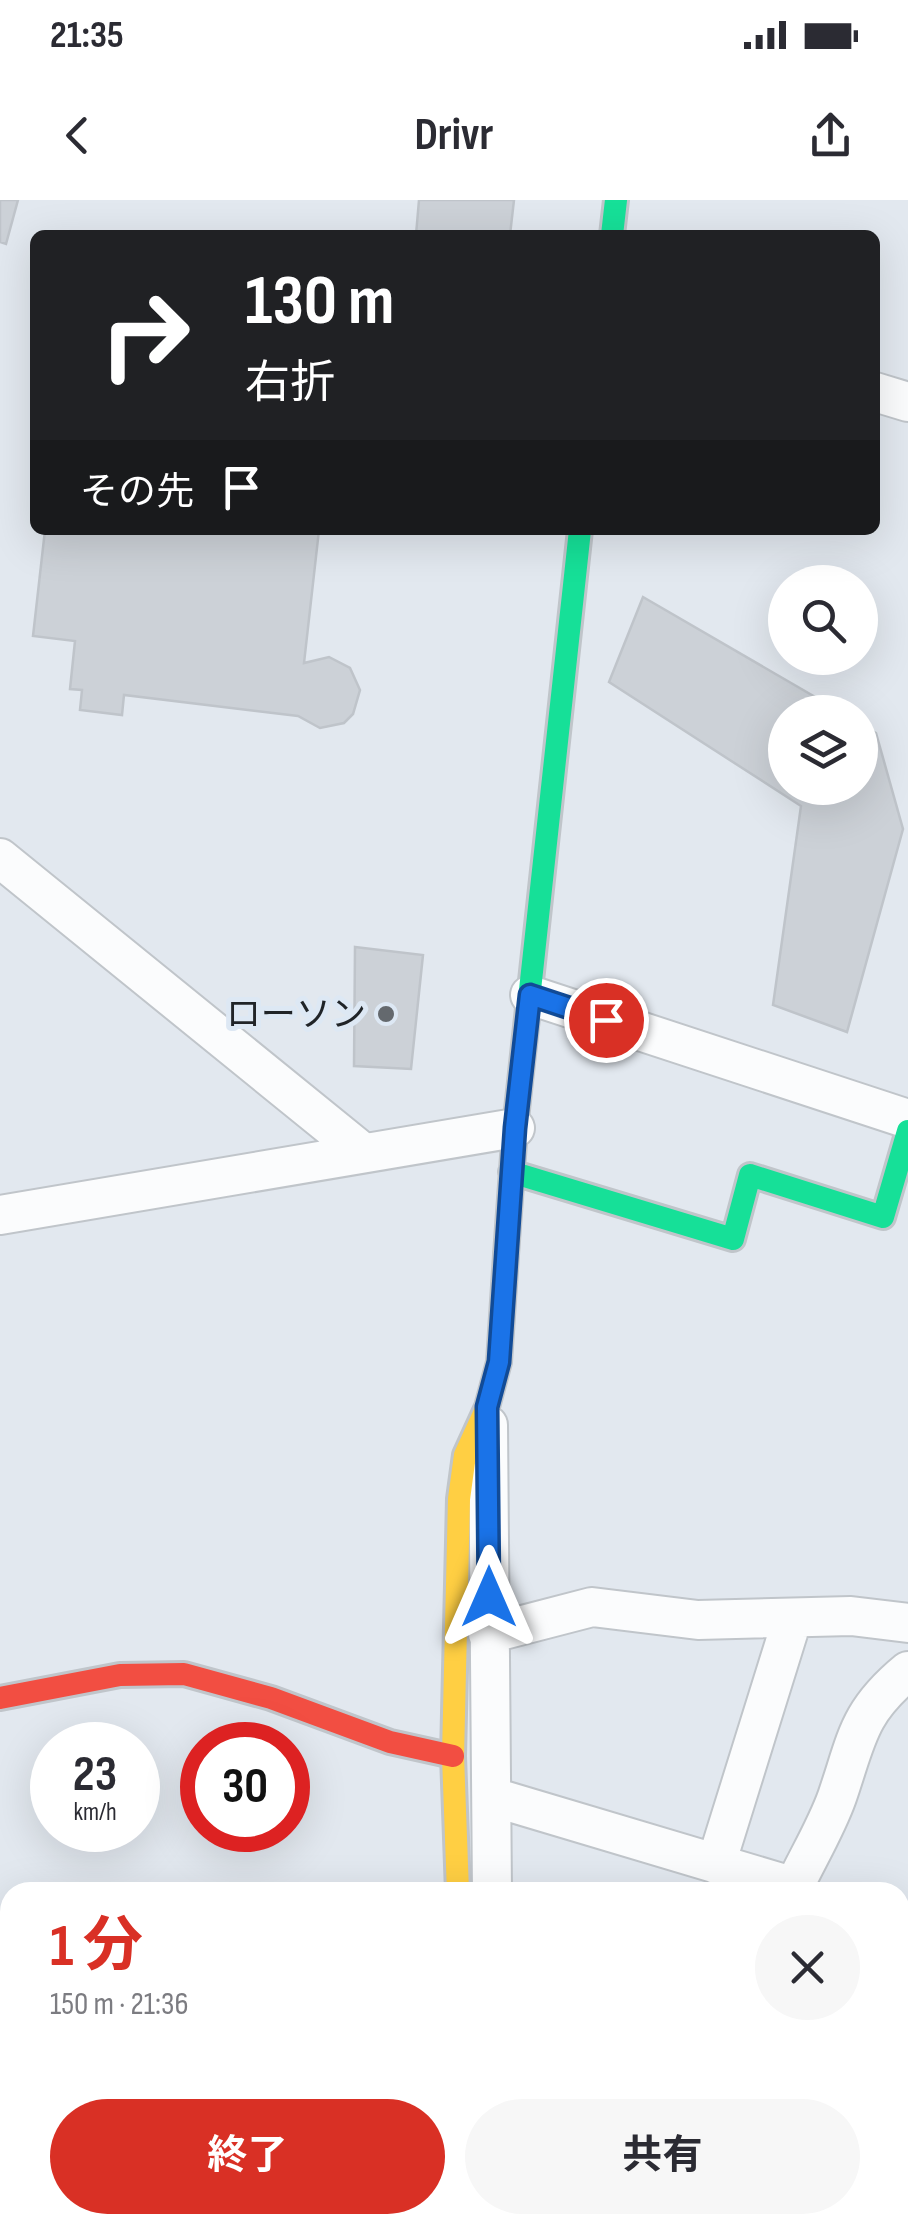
<!DOCTYPE html>
<html lang="ja">
<meta charset="utf-8">
<style>
:root{--surface:#fff;--page:#f7f7f7;--text:#2b2b33;--muted:#7c7c81;--accent:#d93025}
body{margin:0;font-family:"Sofia Sans Condensed","Noto Sans JP",sans-serif;background:var(--page);color:var(--text);height:100vh;display:flex;flex-direction:column;font-size:38px;white-space:nowrap}
*{box-sizing:border-box;margin:0}
p{font-size:32px;color:var(--muted)}
.icon{flex:none;width:55px;height:55px;fill:none;stroke:currentColor;stroke-width:2;stroke-linecap:round;stroke-linejoin:round}
.map{position:relative;flex:1;overflow:hidden}
.details{position:absolute;left:0px;top:1682px;width:910px;height:352px;display:flex;flex-direction:column;background:var(--surface);border-radius:30px 30px 0 0;box-shadow:0 10px 40px #0002}
.details>*{flex:none}
.hud{position:absolute;left:30px;top:30px;width:850px;height:305px;border-radius:15px;box-shadow:0 10px 40px #0002;background:#202124;color:#fff;overflow:hidden}
.fabs{position:absolute;left:768px;top:365px;display:grid;gap:20px}
.fabs a{display:grid;place-items:center;width:110px;height:110px;border-radius:50%;background:var(--surface);box-shadow:0 10px 40px #0002;font-size:50px}
.speed{position:absolute;left:30px;top:1522px;display:flex;gap:20px;font-size:50px;font-weight:700;text-align:center}
.speed>*{display:grid;place-content:center;width:130px;height:130px;border-radius:50%;background:var(--surface);box-shadow:0 10px 40px #0002;line-height:1}
.speed small{font-size:25px;font-weight:400}
.speed .limit{border:15px solid #d22;background:#fff;color:#111}
.pin{position:absolute;display:grid;place-items:center;width:85px;height:85px;color:#fff;margin:-42px;border:5px solid #fff;border-radius:50%;box-shadow:0 2px 10px #0007}
.me{position:absolute;width:110px;margin:-55px;rotate:0deg;stroke-linejoin:round;filter:drop-shadow(0 0 8px #0008)}
.turn{display:flex;align-items:center;gap:35px;height:210px;padding:0 50px;font-size:45px}
.turn .icon{width:130px;height:130px;stroke-width:2.5}
.turn b{display:block;font-size:70px;line-height:85px}
.then{display:flex;align-items:center;height:95px;padding:0 50px;background:#0003;gap:20px;font-size:38px}
.round{display:grid;place-items:center;flex:none;width:105px;height:105px;border-radius:52px;background:var(--page)}
.headline{display:flex;align-items:center;justify-content:space-between;height:170px;padding:0 50px}
h1{font-size:60px;font-weight:700;line-height:75px;color:var(--accent)}
.primary-button{display:flex;gap:20px;margin-top:auto;padding:20px 50px}
.primary-button a{flex:1;height:115px;border-radius:60px;background:var(--accent);color:#fff;font-size:40px;font-weight:700;line-height:115px;text-align:center}
.primary-button a+a{background:var(--page);color:var(--text)}
.status{display:flex;justify-content:space-between;align-items:center;height:70px;padding:0 50px;background:var(--surface);direction:ltr}
.status svg{height:28px;fill:currentColor}
header{display:flex;justify-content:space-between;align-items:center;height:130px;padding:0 50px;background:var(--surface);font-size:45px;font-weight:700}
.map>svg:first-child{display:block}
.building{fill:#ccd1d7;stroke:#bfc4ca;stroke-width:2.5}
.lines{fill:none;stroke-linecap:round;stroke-linejoin:round}
.street-casing{stroke:#c0c5ca;stroke-width:42}
.fast-casing{stroke:#c0c5ca;stroke-width:28}
.slow-casing{stroke:#c0c5ca;stroke-width:28}
.jam-casing{stroke:#c0c5ca;stroke-width:28}
.street{stroke:#fbfcfd;stroke-width:38}
.fast{stroke:#16e098;stroke-width:22}
.slow{stroke:#ffcf43;stroke-width:22}
.jam{stroke:#f24e42;stroke-width:22}
.route-casing{stroke:#114b97;stroke-width:25}
.route{stroke:#1a73e8;stroke-width:18}
.poi-dot{fill:#64696e;stroke:#dde8f4;stroke-width:4}
.labels{text-anchor:middle;stroke-width:10;stroke-linejoin:round;paint-order:stroke}
.poi-label{font-size:35px;fill:#202428;stroke:#dde8f4;text-anchor:end}
</style>
<div class="status"><b>21:35</b><svg viewBox="0 0 49 12"><path d="M0 12V9h3v3zM5 12V6h3v6zM10 12V3h3v9zM15 12V0h3v12zM26 1h20v11H26zM47 4h2v5h-2z"/></svg></div>
<header><svg class="icon" aria-label="back" viewBox="0 0 24 24"><path d="M15 5l-7 7 7 7"/></svg>Drivr<svg class="icon" aria-label="share" viewBox="0 0 24 24"><path d="M12 15V3M7 8l5-5 5 5M5 13v7h14v-7"/></svg></header>
<div class="map">
<svg width="908" height="2033" viewBox="0 0 908 2033">
<rect width="100%" height="100%" fill="#e2e8ef"/>
<path class="building" d="M0,0h18l-12,44 -6,-2z
M419,0h95l-4,35h-94z
M45,330h274l-15,133 25,-6 21,11 10,22 -7,24 -9,9 -24,5 -22,-12 -174,-21 -2,20 -42,-5 2,-20 -12,-1 5,-48 -42,-5z
M643,397l198,115h-56v76h75v-64l16,9 27,96 -56,203 -74,-27 28,-199 -192,-124z
M355,747l68,8 -12,114 -57,-3z"/>
<g class="lines">
<defs>
<path id="street" d="M875,192l33,10
M0,658l361,293
M530,795l378,124
M0,1015l515,-87
M488,1225l4,467
M488,1434l104,-27 106,13 153,-4 57,7
M493,1597l295,88 10,7
M716,1664l76,-244
M793,1689c14,-30 33,-61 44,-92 20,-58 20,-84 71,-126
M900,1764l8,6
M900,1947l8,3
M438,2033l2,-8
M472,2033l2,-8
M633,2033l3,-8
M801,2033l3,-8"/>
<path id="fast" d="M612,35l4,-35
M511,972l222,67 17,-64 133,42 25,-86
M506,1055l9,-127 65,-598"/>
<path id="slow" d="M458,1692l-5,-136 6,-257 6,-44 22,-48 12,-45 7,-107"/>
<path id="jam" d="M0,1498l120,-23 64,-1 87,24 119,44 63,14"/>
</defs>
<use href="#street" class="street-casing"/>
<use href="#fast" class="fast-casing"/>
<use href="#slow" class="slow-casing"/>
<use href="#jam" class="jam-casing"/>
<use href="#street" class="street"/>
<use href="#fast" class="fast"/>
<use href="#slow" class="slow"/>
<use href="#jam" class="jam"/>
</g>
<g class="lines">
<defs>
<path id="route" d="M489,1397l-2,-190 12,-45 16,-234 15,-133 76,25"/>
</defs>
<use href="#route" class="route-casing"/>
<use href="#route" class="route"/>
</g>
<circle class="poi-dot" cx="386" cy="814" r="10"/>
<g class="labels">
<g class="poi-label">
<text x="366" y="826">ローソン</text>
</g>
</g>
</svg>
<div class="fabs">
<a><svg class="icon" aria-label="search" viewBox="0 0 24 24"><circle cx="10" cy="10" r="6"/><path d="M15 15l6 6"/></svg></a>
<a><svg class="icon" aria-label="layers" viewBox="0 0 24 24"><path d="M12 4l9 5-9 5-9-5zM3 14l9 5 9-5"/></svg></a>
</div>
<div class="speed"><div>23<small>km/h</small></div><div class="limit">30</div></div>
<div class="pin" style="left:606px;top:820px;background:#d93025"><svg class="icon" aria-label="arrive" viewBox="0 0 24 24"><path d="M6 21V4h12l-3 4 3 4H6"/></svg></div>
<svg class="me" style="left:489px;top:1397px" viewBox="-20 -20 40 40"><path d="M0-17L14 15 0 8-14 15z" fill="#1a73e8" stroke="#fff" stroke-width="4"/></svg>
<div class="hud">
<div class="turn"><svg class="icon" aria-label="right" viewBox="0 0 24 24"><path d="M7 20v-9h11M14 6l5 5-5 5"/></svg><div><b>130 m</b>右折</div></div>
<div class="then">その先<svg class="icon" aria-label="arrive" viewBox="0 0 24 24"><path d="M6 21V4h12l-3 4 3 4H6"/></svg></div>
</div>
<section class="details">
<div class="headline"><div><h1>1 分</h1><p>150 m · 21:36</p></div><a class="round"><svg class="icon" aria-label="close" viewBox="0 0 24 24"><path d="M6 6l12 12M18 6L6 18"/></svg></a></div>
<div class="primary-button"><a>終了</a><a>共有</a></div>
</section>
</div>
